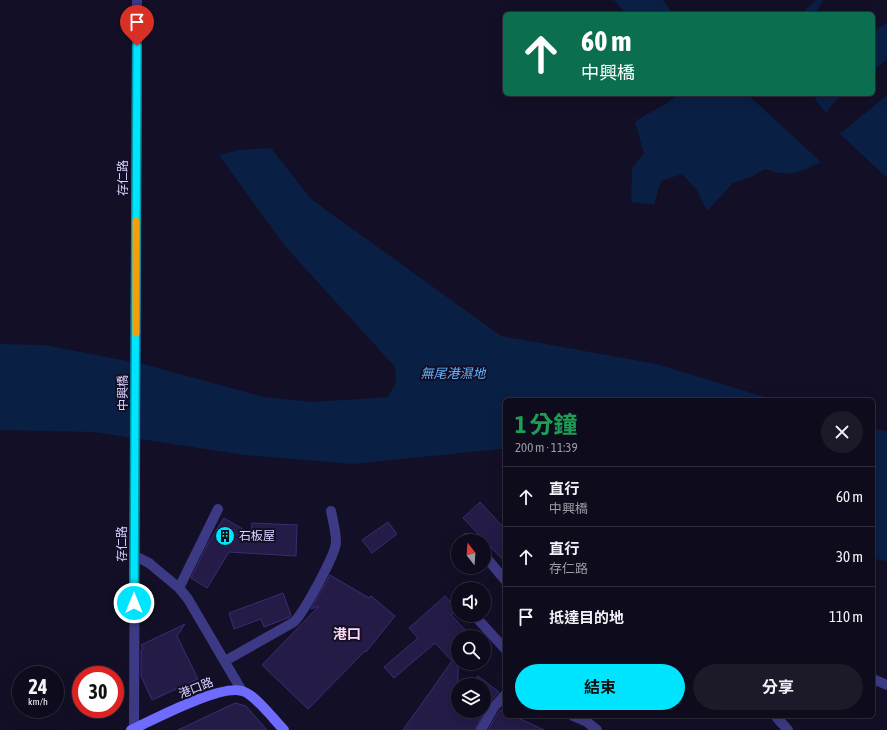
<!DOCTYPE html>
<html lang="zh-TW">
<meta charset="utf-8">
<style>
:root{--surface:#0e0b1c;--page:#1c1929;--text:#f1f3f6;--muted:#9b9ba3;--line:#2e2b3b;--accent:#00e5ff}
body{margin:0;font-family:"Asap Condensed","Noto Sans TC",sans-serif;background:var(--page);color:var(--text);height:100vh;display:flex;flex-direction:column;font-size:15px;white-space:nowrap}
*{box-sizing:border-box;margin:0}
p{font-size:13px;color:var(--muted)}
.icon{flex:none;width:22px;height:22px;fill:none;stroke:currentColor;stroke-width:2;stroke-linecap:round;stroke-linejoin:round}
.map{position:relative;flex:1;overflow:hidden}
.details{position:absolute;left:503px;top:398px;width:372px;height:320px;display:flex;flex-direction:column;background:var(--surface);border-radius:6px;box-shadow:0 4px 16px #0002,0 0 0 1px var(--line)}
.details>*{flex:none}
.top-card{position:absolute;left:503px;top:12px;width:372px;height:84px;border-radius:6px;box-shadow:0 4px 16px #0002,0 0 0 1px var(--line);background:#0b6e4f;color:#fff;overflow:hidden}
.needle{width:26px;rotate:343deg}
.tools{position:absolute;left:451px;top:534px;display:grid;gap:8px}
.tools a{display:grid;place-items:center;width:40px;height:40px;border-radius:50%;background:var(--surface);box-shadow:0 4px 16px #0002,0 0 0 1px var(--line);font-size:20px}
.speed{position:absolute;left:12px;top:666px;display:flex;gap:8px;font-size:20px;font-weight:700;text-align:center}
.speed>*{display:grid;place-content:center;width:52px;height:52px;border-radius:50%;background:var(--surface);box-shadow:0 4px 16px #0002,0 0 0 1px var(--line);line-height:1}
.speed small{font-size:10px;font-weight:400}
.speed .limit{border:6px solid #d22;background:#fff;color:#111}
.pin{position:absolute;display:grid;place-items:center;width:34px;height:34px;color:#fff;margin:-41px -17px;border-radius:50% 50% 50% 0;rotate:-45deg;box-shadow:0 0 4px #0007}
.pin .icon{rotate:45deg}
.me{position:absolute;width:44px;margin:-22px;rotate:0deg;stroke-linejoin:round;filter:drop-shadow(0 0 3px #0008)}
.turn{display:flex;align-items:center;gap:14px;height:84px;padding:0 12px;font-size:18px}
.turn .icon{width:52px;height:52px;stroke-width:2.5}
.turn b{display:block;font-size:28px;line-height:34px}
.round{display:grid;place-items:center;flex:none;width:42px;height:42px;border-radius:21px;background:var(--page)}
.head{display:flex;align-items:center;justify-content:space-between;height:68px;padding:0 12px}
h1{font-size:24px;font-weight:700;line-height:30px;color:#1e9e55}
.action{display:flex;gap:8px;margin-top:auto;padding:8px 12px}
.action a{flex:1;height:46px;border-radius:24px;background:var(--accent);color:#111;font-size:16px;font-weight:700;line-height:46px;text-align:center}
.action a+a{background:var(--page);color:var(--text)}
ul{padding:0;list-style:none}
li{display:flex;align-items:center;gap:12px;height:60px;padding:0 12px;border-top:1px solid var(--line)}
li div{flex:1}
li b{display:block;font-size:15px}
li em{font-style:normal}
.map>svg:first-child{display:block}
.water{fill:#0a1f44}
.building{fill:#241b47;stroke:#3b2d73}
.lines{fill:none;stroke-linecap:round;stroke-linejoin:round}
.lane{stroke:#3d3a85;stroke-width:10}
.street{stroke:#3d3a85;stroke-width:10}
.secondary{stroke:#6f6bff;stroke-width:10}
.route-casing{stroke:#0095a6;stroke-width:10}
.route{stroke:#00e5ff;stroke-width:7}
.slow{stroke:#f59e0b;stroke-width:7}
.labels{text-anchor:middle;stroke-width:4;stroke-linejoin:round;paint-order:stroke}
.street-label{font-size:12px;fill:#d9d4ff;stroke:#130f26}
.poi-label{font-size:12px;fill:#d9d4ff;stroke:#130f26;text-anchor:start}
.water-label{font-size:13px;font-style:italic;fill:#62b6ff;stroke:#130f26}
.quarter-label{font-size:14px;font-weight:bold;fill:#ffd6f0;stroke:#130f26}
</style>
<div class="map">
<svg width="887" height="730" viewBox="0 0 887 730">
<rect width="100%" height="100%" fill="#130f26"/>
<path class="water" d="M614,0h49l10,14h-47z
M816,0h7l-8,14h-15z
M887,23v36l-14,12v-40z
M678,94h69l74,68c-22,11 -32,16 -56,7l-12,7 -20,7 -26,28 -11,-22 -14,-15 -21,7 -7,24 -23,-3 1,-34 12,-15 -9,-31c16,-12 29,-14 43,-28z
M818,94h26l-11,9 -7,10 -11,-13z
M887,95v83l-47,-44z
M271,148l40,51 190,137 155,28 119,36h-270v50l-5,-1 -147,15 -108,-9 -151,-23 -94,-2v-86l44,1 99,19 121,33 49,5 75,-5 8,-14 -1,-16 -111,-122 -65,-90 20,-5z
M873,428l14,3v131l-14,-4z"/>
<path class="building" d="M480,502l25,27v33l-42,-44z
M224,518l27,16 1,-11 45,2 -1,31 -67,-4 -22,36 -16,-10 16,-33z
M388,522l9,12 -25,19 -10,-13z
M330,575l39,23 2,-2 24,20 -29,36 -1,-1 -57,58 -46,-44 57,-59 -8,3z
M283,593l8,22 -1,2 -26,10 -3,-8 -27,10 -5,-16z
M445,596l12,13 -6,6 21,22h-14v74h26v-26h-13l7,-9 21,16 -11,12 -13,26h-72l49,-69 -17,-18 -41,35 -10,-11 34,-29 -9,-10z
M185,624l-8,12 21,43 -46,21 -11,-24v-26l2,-1 -2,-4z
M235,703l11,3 21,24h-89z
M500,710l5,2v4h9l30,14h-56z"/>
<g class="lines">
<path class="lane" d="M467,538l3,3
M484,555l21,25
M149,563l30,25 9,11 54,92
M179,588l39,-79
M474,615l31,34
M225,661l69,-39c10,-10 42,-68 42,-80 0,-10 -3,-21 -5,-31
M873,679l14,6
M573,716l14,6 10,8
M777,718l11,12
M481,730l13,-23 11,-12"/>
<path class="street" d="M135,556l14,7
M134,728l3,-728"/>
<path class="secondary" d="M131,730c22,-10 89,-46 111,-39 13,3 32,29 42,39"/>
</g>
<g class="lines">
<defs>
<path id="route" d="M134,603l3,-557"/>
</defs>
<use href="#route" class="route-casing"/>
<use href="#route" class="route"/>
<path class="slow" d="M136,333v-112"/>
</g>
<defs>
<symbol id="building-disc" viewBox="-11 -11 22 22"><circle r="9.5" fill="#00e5ff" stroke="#130f26"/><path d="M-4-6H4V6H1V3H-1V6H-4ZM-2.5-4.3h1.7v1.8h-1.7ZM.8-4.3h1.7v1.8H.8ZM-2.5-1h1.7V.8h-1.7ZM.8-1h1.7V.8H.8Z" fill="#111"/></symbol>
</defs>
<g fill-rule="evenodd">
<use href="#building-disc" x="214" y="525" width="22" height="22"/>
</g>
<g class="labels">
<g class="street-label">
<text transform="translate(123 178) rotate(-90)" y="4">存仁路</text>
<text transform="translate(123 393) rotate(-90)" y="4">中興橋</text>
<text transform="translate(122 544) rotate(-90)" y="4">存仁路</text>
<text transform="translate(196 688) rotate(-21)" y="4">港口路</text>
</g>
<g class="poi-label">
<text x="239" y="540">石板屋</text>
</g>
<g class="water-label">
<text x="453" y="378">無尾港濕地</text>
</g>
<g class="quarter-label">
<text x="347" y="639">港口</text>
</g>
</g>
</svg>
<div class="tools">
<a><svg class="needle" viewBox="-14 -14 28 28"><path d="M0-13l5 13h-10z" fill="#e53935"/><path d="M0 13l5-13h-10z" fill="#9b9ba3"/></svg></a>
<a><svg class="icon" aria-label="sound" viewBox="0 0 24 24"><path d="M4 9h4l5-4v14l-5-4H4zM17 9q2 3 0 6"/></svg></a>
<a><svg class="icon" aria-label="search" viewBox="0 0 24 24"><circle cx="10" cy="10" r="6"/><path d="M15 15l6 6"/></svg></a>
<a><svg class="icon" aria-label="layers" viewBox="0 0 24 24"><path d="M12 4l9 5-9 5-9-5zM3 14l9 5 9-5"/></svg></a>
</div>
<div class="speed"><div>24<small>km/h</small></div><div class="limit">30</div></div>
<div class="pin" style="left:137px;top:46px;background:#d93025"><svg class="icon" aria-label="arrive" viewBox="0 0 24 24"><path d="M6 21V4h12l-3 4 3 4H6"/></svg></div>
<svg class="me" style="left:134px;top:603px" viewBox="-20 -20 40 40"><circle r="17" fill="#00e5ff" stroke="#fff" stroke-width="3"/><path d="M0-11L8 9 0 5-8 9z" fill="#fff"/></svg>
<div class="top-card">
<div class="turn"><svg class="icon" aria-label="ahead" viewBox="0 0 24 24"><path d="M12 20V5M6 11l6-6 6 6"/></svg><div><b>60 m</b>中興橋</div></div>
</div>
<section class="details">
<div class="head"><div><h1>1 分鐘</h1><p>200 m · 11:39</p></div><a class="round"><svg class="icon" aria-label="close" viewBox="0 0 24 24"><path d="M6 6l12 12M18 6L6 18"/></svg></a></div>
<ul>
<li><svg class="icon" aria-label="ahead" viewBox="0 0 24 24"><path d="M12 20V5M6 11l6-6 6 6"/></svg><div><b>直行</b><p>中興橋</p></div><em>60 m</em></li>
<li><svg class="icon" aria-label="ahead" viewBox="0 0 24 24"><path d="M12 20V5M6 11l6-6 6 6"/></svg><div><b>直行</b><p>存仁路</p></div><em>30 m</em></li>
<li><svg class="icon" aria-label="arrive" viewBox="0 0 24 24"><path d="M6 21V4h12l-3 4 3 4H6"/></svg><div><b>抵達目的地</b></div><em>110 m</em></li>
</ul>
<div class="action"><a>結束</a><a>分享</a></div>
</section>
</div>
